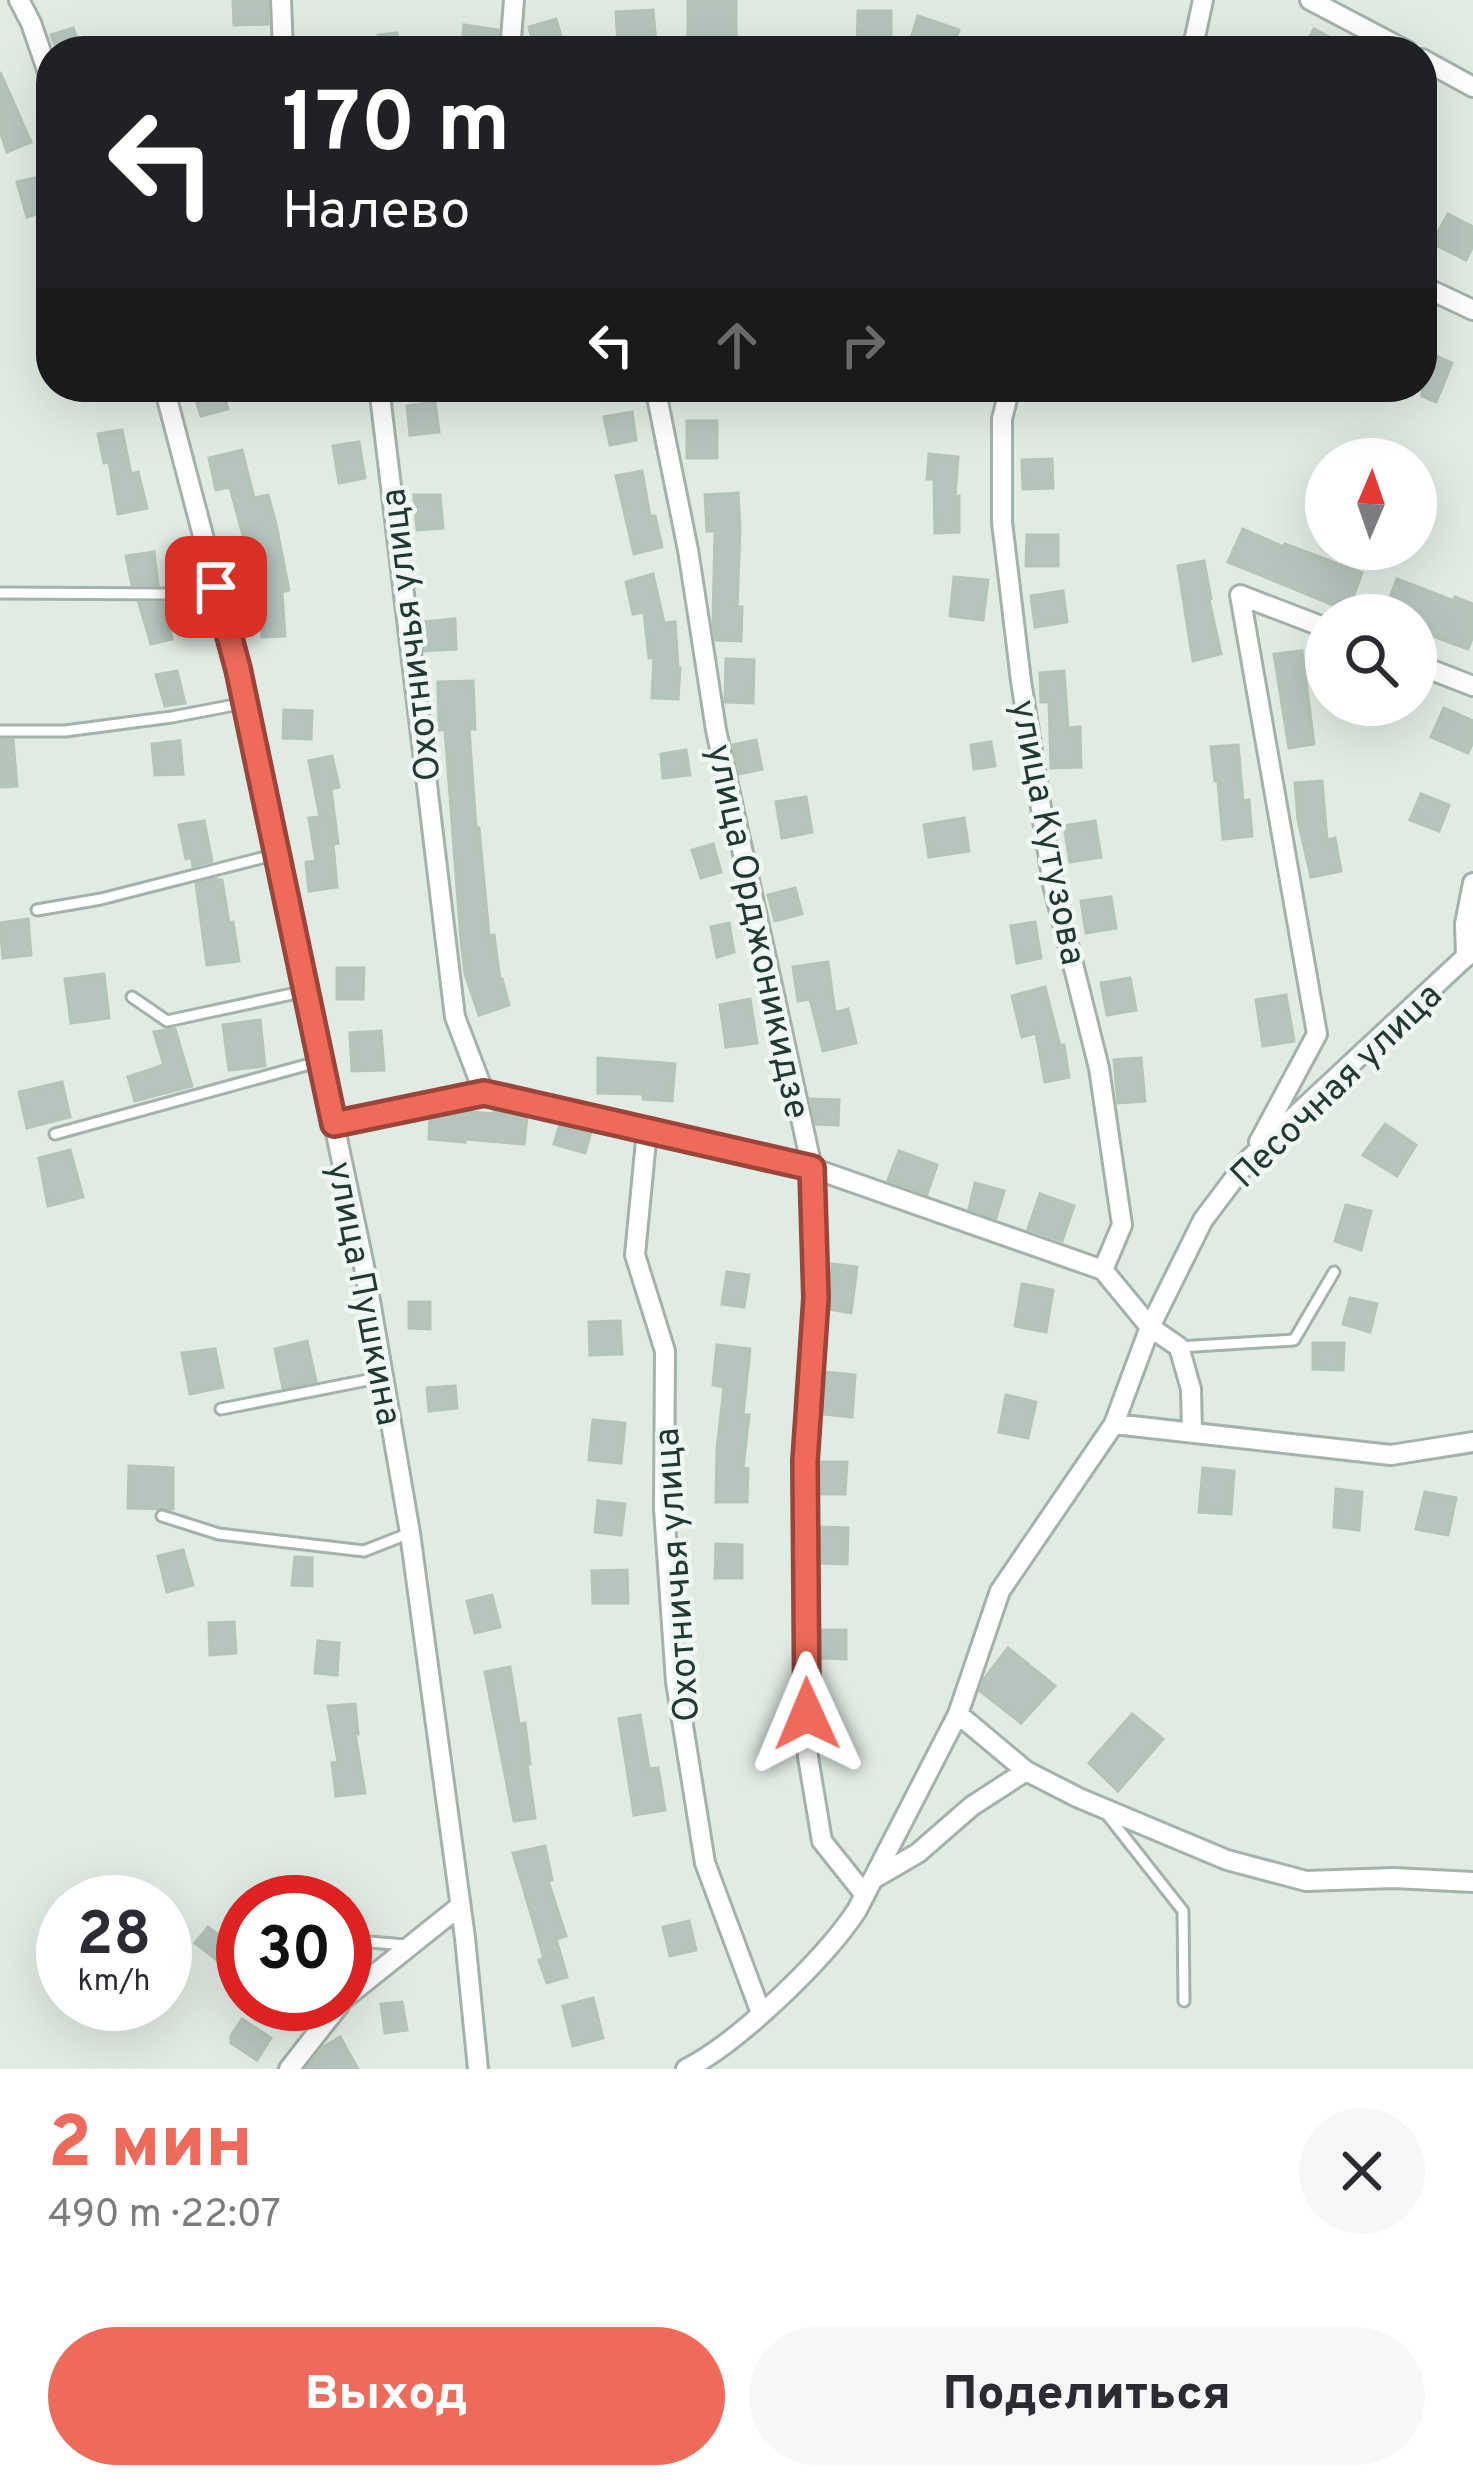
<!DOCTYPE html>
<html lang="ru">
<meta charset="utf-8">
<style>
:root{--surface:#fff;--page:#f7f7f7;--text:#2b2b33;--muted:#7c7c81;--accent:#ee6a5a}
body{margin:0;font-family:Overpass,sans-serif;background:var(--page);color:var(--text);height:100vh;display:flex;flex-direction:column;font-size:45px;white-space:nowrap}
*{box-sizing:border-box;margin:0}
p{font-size:39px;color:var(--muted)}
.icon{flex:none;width:66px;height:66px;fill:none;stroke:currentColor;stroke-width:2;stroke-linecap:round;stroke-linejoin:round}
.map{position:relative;height:2069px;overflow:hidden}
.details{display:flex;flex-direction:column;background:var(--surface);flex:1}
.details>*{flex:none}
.guide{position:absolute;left:36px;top:36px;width:1401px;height:366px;border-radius:48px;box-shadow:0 12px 48px #0002;background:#202124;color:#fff;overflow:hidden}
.needle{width:78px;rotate:2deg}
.tools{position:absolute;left:1305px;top:438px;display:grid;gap:24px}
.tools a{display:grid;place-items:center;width:132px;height:132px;border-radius:50%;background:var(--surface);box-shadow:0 12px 48px #0002;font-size:60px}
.speed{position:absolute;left:36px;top:1875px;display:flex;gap:24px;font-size:60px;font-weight:700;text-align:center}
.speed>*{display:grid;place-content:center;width:156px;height:156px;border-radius:50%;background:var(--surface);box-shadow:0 12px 48px #0002;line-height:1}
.speed small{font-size:30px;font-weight:400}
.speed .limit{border:18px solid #d22;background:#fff;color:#111}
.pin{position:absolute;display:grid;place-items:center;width:102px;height:102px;color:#fff;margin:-51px;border-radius:24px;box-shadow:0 6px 18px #0006}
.me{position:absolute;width:132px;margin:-66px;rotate:359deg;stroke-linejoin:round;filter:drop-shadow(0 0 9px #0008)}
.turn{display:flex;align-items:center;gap:42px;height:252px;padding:0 48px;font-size:54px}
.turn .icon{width:156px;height:156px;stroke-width:2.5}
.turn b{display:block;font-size:84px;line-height:102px}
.lanes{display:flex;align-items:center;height:114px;padding:0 48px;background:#0003;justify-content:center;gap:60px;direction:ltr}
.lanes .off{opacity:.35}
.round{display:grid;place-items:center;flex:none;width:126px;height:126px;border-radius:63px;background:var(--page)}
.headline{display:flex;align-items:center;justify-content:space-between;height:204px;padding:0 48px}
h1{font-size:72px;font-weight:800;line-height:90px;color:var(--accent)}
.action{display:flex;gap:24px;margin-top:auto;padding:24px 48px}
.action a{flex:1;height:138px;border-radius:72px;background:var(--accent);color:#fff;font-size:48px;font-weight:800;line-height:138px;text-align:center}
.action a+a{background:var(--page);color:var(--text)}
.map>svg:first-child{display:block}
.building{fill:#b5c5bd;stroke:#b3c4ba;stroke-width:3}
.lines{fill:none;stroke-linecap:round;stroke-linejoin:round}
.lane-casing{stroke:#a3b2aa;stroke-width:15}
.street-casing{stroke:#a3b2aa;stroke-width:24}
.lane{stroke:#fff;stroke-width:9}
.street{stroke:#fff;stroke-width:18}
.route-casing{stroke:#9b453a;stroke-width:30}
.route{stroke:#ee6a5a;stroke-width:21}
.labels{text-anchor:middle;stroke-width:9;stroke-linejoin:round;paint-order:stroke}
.street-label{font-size:36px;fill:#213a30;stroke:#f0f7f3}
</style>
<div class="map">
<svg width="1473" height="2069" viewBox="0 0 1473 2069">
<rect width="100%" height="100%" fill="#e0ebe4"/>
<path class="building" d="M233,0h35v24l-34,1z
M688,0h48v39l-48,-1z
M653,10l3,33 -38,3 -2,-34z
M858,11h33v39h-34z
M918,16l41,14 -7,21h-45z
M556,19l9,32h-30l-6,-24z
M464,25l34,5 -1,21h-36z
M73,28l9,23h-25l-6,-16z
M1314,29l41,22h-53z
M397,33l2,18h-19l-2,-16z
M0,72l31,70 -24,10 -7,-21z
M43,176l8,33 -24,8 -10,-35z
M1448,214l25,13v19l-7,14 -34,-17z
M1422,350l30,13 -16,39 -14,-6z
M192,387h29l7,22 -27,7z
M435,402l4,30 -29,3 -3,-29z
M632,412l4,28 -26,5 -6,-28z
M687,421h30v37h-30z
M122,430l9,44 7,-2 9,36 -29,6 -9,-52 -5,1 -6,-29z
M359,442l6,36 -26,5 -6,-37z
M242,450l12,48 14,-3 8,29 13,66 -7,2 3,44 -23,1 -2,-40 -8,1 -9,-39 6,-1 -19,-71 -14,3 -7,-32z
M929,454l29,3 -3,40 4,-1v36l-24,1 -1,-54h-7z
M1052,459l1,29 -30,1 -1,-29z
M642,471l8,45h5l7,31 -28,7 -18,-78z
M738,493l2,36 -3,78h5l-1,34 -25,-1 -3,-17 2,-92h-8l-2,-36z
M414,495h26l3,33 -26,2z
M1243,529l41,18 1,-3 77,29 -14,38 -120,-49z
M1027,535h31v31h-32z
M154,552l4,33h-26l-6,-29z
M1204,561l7,38 -2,1 12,54 -28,7 -15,-95z
M653,574l11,49 11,-1 3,46h2l-2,31 -26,-1 2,-40h-5l-5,-46 -11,2 -7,-32z
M954,577l34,3 -5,40 -33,-4z
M1397,579l57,22 1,-4 18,7v32l-5,13 -52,-19v-15h-33z
M1063,591l4,31 -32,5 -4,-31z
M139,603h24l9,36 -21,5z
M455,619l1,30 -32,2 -1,-29z
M1302,651l12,93 -25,4 -15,-94z
M726,659l28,1 -1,43 -28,-1z
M177,671l8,32 -20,3 -9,-31z
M1064,671l4,57 12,-1 1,40 -30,1 -2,-66h-8l-1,-29z
M473,681l2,48h-6l7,99h3l10,108 5,-1 6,45 2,-1 7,26 -30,10 -14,-41 -4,-34 -16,-210h-6l-1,-48z
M1444,708l29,13v21l-5,11 -37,-16z
M284,710l28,1 -1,28 -28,-1z
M0,740h13l4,46 -17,1z
M756,740l6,29 -23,5 -6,-29z
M180,741l3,33 -28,1 -3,-31z
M991,742l4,24 -21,3 -3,-24z
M1238,745l5,56 6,-1 3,36 -29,3 -5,-58h-3l-4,-34z
M686,750l4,25 -27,3 -2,-24z
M332,756l7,31 -8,2 7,54 -5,1 4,43 -28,4 -3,-29 10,-1 -7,-43 11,-1 -11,-56z
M1322,781l5,59 8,-2 6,33 -30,6 -13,-57 -3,-37z
M1421,794l28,11 -10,26 -29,-11z
M806,797l6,35 -30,6 -6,-36z
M964,818l5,33 -40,6 -5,-32z
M204,821l8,40 -19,5 -2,-9 -5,2 -7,-34z
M1095,821l6,36 -31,5 -6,-36z
M713,844l8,28 -20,6 -9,-28z
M216,879l6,1 7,43 4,-1 6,39 -32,4 -11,-81z
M795,888l7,26 -27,7 -7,-26z
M1111,897l5,31 -30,5 -5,-32z
M28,919l3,36 -28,3 -3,-35z
M1035,922l6,36 -24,5 -6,-37z
M729,923l5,29 -17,5 -6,-30z
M828,962l7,51 13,-4 8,34 -33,8 -13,-52 -12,2 -5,-34z
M337,968h27l-1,31h-26z
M104,974l5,44 -38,5 -6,-44z
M1130,978l6,32 -29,5 -6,-32z
M1045,987l15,59 4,-1 5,32 -24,5 -9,-49 -14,4 -10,-41z
M1286,995l8,46 -31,5 -7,-46z
M750,999l7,44 -31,4 -6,-42z
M260,1020l5,46 -36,4 -6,-45z
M175,1029l17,57 -57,15 -7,-24 36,-12 -10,-33z
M381,1031l3,39 -32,1 -2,-38z
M598,1058l77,6 -3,37 -29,-2v-5l-45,-1z
M1141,1058l4,43 -27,2 -4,-43z
M62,1082l8,35 -43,11 -8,-36z
M811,1099l28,1 -1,25 -22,-1z
M461,1111l33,3v-3l33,6 -3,27 -59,-5v3l-36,-3 1,-22z
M560,1124l31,7 -6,22 -31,-9z
M1385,1124l31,21 -19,31 -34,-21z
M70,1150l13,47 -35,9 -9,-48z
M899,1151l38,14 -10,29 -39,-14z
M975,1183l29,8 -8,27 -27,-9z
M1040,1194l34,12 -12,35 -34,-12z
M1346,1205l25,6 -10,39 -26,-9z
M832,1264l25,3 -6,46 -22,-4z
M727,1272l22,3 -5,32 -22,-3z
M1022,1284l31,6 -7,42 -31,-6z
M1350,1298l27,6 -7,28 -27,-8z
M409,1302h21v27l-21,-1z
M620,1321l2,33 -32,1 -1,-33z
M307,1341l9,40 -33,7 -8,-39z
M1313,1343h31l-1,27 -30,-1z
M717,1345l33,4 -7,66h6l-6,53 5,1 -1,33h-31l1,-53 7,-62 -11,-2z
M215,1349l8,38 -33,7 -8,-41z
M826,1372l29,3 -3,42 -29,-3z
M455,1386l2,22 -28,3 -2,-23z
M1006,1395l30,7 -8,36 -29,-6z
M593,1420l32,3 -4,40 -32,-3z
M820,1462h27l-2,32h-26z
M129,1466l44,2v41l-45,-1z
M1203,1468l31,3 -3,43 -32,-2z
M1336,1489l26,3 -3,38 -25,-3z
M1425,1492l31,6 -8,37 -32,-6z
M598,1501l27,3 -4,31 -26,-3z
M819,1527l29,1 -1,36 -27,-1z
M716,1544l26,1v33h-27z
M183,1550l10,35 -26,7 -9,-36z
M295,1557l17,1v28l-20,-1z
M627,1570l1,33h-35l-1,-32z
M492,1595l8,32 -25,6 -8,-32z
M234,1622l2,31 -26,2 -1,-32z
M820,1630h26v29l-26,-1z
M318,1641l21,2 -2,32 -22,-2z
M1008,1648l47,38 -34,37 -41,-32 4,-12z
M510,1667l9,57 6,-1 5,41h-3l8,54 -21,3 -29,-149z
M355,1704l3,30h-3l10,59 -29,3 -4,-33 6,-1 -10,-56z
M1132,1714l31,25 -45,52 -29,-28z
M640,1715l9,54 9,-1 7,42 -31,5 -15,-96z
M545,1846l7,34 -4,1 18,55 -10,3 11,38 -20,6 -8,-23 5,-2 -31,-105z
M689,1921l7,29 -26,6 -7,-29z
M208,1927l21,16 -12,17 -22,-17z
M593,1998l10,40 -30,8 -10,-40z
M402,2002l5,28 -22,3 -4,-29z
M242,2019l29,19 -14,22 -26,-17v-7z
M340,2037l18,32h-52l18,-22z"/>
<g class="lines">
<defs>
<path id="lane" d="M0,593l172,1 44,-7
M0,731h65l107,-14 73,-14
M37,910l64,-11 176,-45
M132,997l35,24 139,-30
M55,1134l266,-73
M1179,1347l115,-7 40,-68
M221,1409l162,-32
M162,1516l57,18 145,17 46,-18
M1105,1812l78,99 1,90
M345,1940l61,5"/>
<path id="street" d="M19,0l12,23 20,58
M281,0l2,51
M1310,0l97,51
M510,51l4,-51
M669,51h53
M1192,51l11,-51
M1422,59l51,28
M1422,286l51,24
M164,387l74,282 126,597 46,267 55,405 13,131
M379,387l76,630 29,76
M655,387l33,163 28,180 96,438 4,130 -11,163 3,296 14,84 43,54
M1010,387l-8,32v103l19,159 32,203 46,184 23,157 -19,45
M1416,664l57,22
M1466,957l-1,-33 8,-41
M334,1123l150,-30 328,75 291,102 47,57 29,20 12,42 1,43
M647,1130l-12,125 30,96 -1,158 12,173 29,181 56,150
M1259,1142l58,-108 -77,-439 86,33
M1114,1424l277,31 82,-13
M958,1714l68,57
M875,1878l43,-25 54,-47 54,-35 53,27 148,62 79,21 88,-3 79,4
M345,1998l115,-92
M289,2069l51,-65
M686,2069c52,-26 139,-110 171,-159l101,-196 42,-123 114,-167 36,-97 53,-107 46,-61 224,-209"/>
</defs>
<use href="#lane" class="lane-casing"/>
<use href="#street" class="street-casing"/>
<use href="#lane" class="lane"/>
<use href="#street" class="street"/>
</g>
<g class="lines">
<defs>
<path id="route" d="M216,587l22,82 96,455 150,-31 328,75 4,130 -11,163 2,253"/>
</defs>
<use href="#route" class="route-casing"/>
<use href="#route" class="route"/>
</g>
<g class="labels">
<g class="street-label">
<text transform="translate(409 635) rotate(-97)" y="13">Охотничья улица</text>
<text transform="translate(1050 832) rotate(79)" y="13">улица Кутузова</text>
<text transform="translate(760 931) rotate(78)" y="13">улица Орджоникидзе</text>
<text transform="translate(1335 1084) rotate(-44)" y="13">Песочная улица</text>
<text transform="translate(366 1293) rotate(79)" y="13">улица Пушкина</text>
<text transform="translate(675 1575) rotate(-94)" y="13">Охотничья улица</text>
</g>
</g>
</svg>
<div class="tools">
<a><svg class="needle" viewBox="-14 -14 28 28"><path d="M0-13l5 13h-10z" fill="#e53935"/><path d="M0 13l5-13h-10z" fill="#7c7c81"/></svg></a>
<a><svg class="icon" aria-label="search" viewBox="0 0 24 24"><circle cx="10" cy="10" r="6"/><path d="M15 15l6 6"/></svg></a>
</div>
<div class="speed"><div>28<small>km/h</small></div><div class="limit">30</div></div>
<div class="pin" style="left:216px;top:587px;background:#d93025"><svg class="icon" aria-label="arrive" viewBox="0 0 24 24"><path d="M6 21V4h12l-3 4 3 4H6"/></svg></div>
<svg class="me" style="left:807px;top:1714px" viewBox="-20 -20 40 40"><path d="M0-17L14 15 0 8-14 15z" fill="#ee6a5a" stroke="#fff" stroke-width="4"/></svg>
<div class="guide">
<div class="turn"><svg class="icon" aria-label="left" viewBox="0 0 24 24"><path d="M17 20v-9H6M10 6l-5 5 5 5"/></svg><div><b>170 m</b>Налево</div></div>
<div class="lanes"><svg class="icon" aria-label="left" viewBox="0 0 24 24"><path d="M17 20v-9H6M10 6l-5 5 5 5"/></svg><svg class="icon off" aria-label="ahead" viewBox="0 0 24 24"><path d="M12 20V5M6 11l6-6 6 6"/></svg><svg class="icon off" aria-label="right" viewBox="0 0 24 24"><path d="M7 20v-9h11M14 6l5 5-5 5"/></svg></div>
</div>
</div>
<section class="details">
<div class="headline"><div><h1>2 мин</h1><p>490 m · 22:07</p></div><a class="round"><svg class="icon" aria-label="close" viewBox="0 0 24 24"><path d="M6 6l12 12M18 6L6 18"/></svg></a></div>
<div class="action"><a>Выход</a><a>Поделиться</a></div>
</section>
